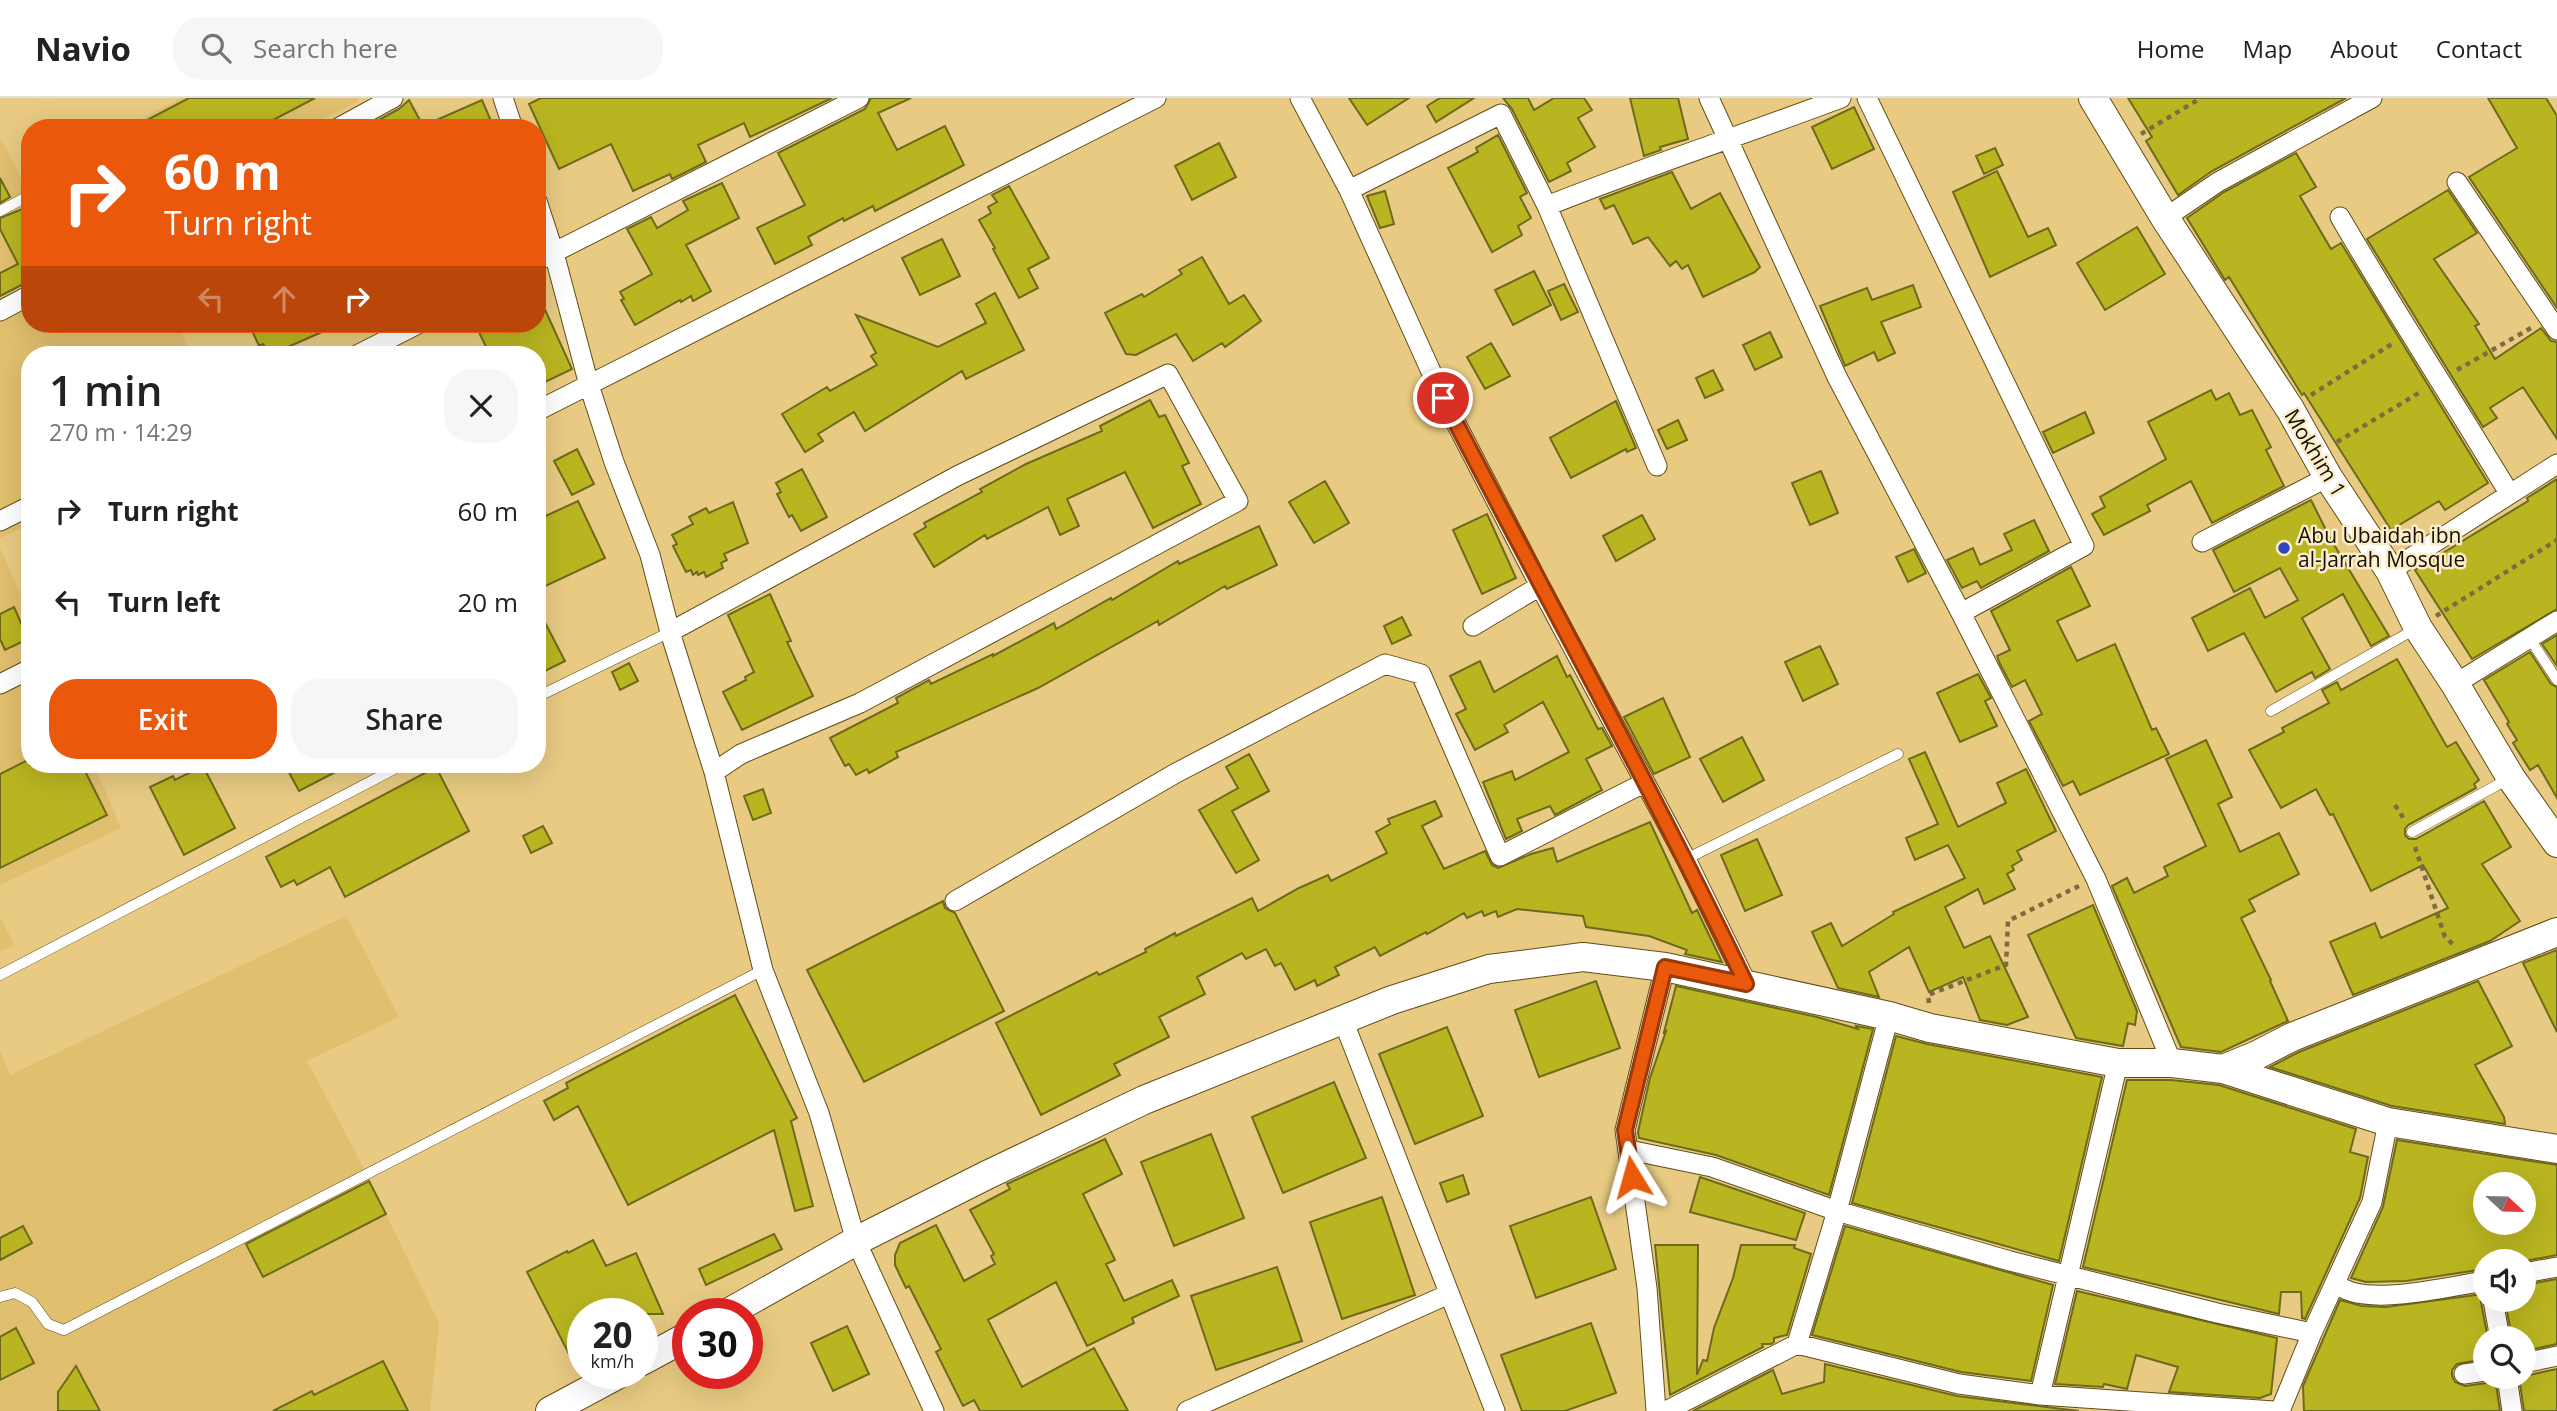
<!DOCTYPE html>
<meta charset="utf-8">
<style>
:root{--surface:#fff;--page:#f6f6f6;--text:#222;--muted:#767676;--line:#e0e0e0;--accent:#ea580c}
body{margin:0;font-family:"Open Sans",sans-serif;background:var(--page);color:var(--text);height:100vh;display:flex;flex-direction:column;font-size:26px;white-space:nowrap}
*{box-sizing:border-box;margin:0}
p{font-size:23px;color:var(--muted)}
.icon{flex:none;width:38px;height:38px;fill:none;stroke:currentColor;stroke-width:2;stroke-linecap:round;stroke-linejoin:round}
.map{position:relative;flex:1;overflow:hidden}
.details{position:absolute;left:21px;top:248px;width:525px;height:427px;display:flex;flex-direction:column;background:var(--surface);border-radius:28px;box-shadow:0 7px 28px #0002}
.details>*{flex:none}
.hud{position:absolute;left:21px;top:21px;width:525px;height:214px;border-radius:28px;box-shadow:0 7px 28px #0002;background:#ea580c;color:#fff;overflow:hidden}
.needle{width:46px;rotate:112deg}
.controls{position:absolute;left:2473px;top:1074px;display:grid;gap:14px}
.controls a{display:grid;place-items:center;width:63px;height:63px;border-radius:50%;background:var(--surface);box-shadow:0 7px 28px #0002;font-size:35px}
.speed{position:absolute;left:567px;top:1200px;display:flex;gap:14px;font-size:35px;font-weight:700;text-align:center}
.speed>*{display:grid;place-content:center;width:91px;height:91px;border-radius:50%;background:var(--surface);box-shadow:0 7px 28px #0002;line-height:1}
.speed small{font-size:18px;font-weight:400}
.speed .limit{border:10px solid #d22;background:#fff;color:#111}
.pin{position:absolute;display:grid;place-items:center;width:60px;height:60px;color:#fff;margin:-30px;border:4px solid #fff;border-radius:50%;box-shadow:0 2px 7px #0007}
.me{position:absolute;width:77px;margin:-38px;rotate:352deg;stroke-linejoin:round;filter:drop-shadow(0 0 5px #0008)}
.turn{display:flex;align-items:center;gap:24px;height:147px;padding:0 28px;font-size:32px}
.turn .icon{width:91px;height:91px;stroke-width:2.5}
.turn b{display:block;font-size:49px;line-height:60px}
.lanes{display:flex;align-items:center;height:66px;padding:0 28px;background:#0003;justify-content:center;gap:35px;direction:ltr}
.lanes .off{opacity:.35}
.round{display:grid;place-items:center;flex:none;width:74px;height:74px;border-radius:28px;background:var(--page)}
.overview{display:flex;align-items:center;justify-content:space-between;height:119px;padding:0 28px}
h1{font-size:42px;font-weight:600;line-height:52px}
.action{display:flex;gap:14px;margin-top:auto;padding:14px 28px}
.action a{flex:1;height:80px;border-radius:28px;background:var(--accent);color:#fff;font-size:28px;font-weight:600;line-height:80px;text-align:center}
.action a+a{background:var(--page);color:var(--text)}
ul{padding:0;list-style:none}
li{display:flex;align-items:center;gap:21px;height:91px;padding:0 28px}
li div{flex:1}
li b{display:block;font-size:26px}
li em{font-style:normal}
header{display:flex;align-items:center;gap:42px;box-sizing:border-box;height:98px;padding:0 35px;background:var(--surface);border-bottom:2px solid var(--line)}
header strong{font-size:33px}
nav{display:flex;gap:38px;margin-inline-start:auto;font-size:24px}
.search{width:490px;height:63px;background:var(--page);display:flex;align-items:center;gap:18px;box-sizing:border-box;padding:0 24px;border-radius:28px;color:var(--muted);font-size:26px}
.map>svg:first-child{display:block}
.built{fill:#e0bf6e}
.building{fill:#b9b521;stroke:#6d6a1d;stroke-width:2;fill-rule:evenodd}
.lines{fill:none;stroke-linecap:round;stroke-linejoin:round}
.lane-casing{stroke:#624d15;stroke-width:11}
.street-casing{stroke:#624d15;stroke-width:21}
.secondary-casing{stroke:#624d15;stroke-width:30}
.path{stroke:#7e6b40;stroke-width:4.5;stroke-dasharray:5 5;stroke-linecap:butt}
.lane{stroke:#fff;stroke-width:10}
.street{stroke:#fff;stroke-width:19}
.secondary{stroke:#fff;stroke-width:28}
.route-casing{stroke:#983908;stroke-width:18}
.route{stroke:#ea580c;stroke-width:12}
.poi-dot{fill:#2c48b8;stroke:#fcedca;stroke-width:2.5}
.labels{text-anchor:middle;stroke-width:5;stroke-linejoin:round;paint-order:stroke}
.street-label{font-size:21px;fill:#170f00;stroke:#fcedca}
.poi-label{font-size:21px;fill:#170f00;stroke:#fcedca;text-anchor:start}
</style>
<header>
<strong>Navio</strong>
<div class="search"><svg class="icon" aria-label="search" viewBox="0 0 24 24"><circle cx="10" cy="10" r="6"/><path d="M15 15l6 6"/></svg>Search here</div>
<nav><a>Home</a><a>Map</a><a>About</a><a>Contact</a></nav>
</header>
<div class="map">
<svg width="2557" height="1313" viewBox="0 0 2557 1313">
<rect width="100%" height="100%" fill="#e8ca82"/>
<path class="built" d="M181,0h176l1,3 -52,27h-181z
M0,40l23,43 7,-4v147h149l11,31h-160v169l-30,14z
M0,450l30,69v148h64l27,63 -121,57z
M346,818l53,101 -92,44 49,92 83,170 -9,88h-430v-360l10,24z
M0,819l15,29 -15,5z"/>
<path class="building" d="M189,0h126l-57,30h-126z
M541,0h291l-82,39 -6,-14 -46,22 8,17 -34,17 -2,-5 -37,17 -22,-47 -52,25 -30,-65z
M871,0h40l-33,15 19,37 48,-24 19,39 -89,46 -2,-5 -29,15 -1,-3 -35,19 4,8 -37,19 -18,-36 48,-23 -27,-52 87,-44z
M1349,0h60l-42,27z
M1440,0h34l-38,24 -9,-16z
M1503,0h25l6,12 20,-12h30l8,12 -14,8 17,29 -28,16 4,8 -22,11 -37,-73z
M1630,0h48l10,41 -28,8 1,3 -17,6z
M2128,0h218l-134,73 -34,24 -32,-54 6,-4z
M2488,0h58l11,18v192l-88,-131 48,-29z
M409,2l14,26 59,-26 12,28h-130l35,-19z
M1854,9l20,42 -42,20 -20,-42z
M1498,37l29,58 -7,4 11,21 -13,8 4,9 -30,17 -44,-84 30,-16 -2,-4z
M1219,45l17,34 -44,23 -17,-34z
M1995,50l8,17 -19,9 -8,-18z
M2296,55l20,34 -16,9 31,53 10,-6 147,240 -43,27 -6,-9 -48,29 -87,-137 -2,2 -73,-118 -4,3 -38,-62 37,-26z
M1997,73l31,66 20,-9 8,17 -66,32 -37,-85z
M1672,74l19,37 29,-16 40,74 -5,5 -52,25 -15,-32 -6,4 -6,-8 -6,5 -22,-29 -15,7 -19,-39 -9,4 -5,-10z
M0,80l10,19 -10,6z
M722,85l17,35 -53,27 25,46 -18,10 -2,-5 -10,6 -1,-2 -45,25 -14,-25 3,-1 -4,-7 32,-18 -25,-45 24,-12 6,11 31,-18 -5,-9z
M1009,88l40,72 -21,11 10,19 -19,10 -26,-49 2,-1 -16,-28 12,-7 -3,-6 9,-5 -5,-7z
M2448,92l29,43 -43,26 45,65 -4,2 20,33 46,-31 10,13 6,1v97l-34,-52 -33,21 7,10 -14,9 -116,-188z
M1385,93l9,33 -14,4 -13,-32z
M30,108v77l-3,-1 -27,14v-23l18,-9 -18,-35v-11z
M2137,129l28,47 -60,36 -28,-47z
M942,141l18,37 -40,19 -18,-37z
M1202,159l27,47 15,-9 17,26 -36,26 -3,-4 -29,18 -17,-27 -40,21 -10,-1 -21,-41 37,-19 2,3 38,-23 -3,-4z
M1534,173l17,34 -38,20 -18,-35z
M1564,186l14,28 -17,8 -13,-29z
M1913,187l8,22 -40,15 14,31 -17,8 -4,-9 -29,14 -25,-60 47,-18 5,12z
M537,194l35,77 -35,17v-31h-47l-15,-31h62z
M995,195l29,57 -58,29 -4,-8 -97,60 -11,-19 -36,22 5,7 -18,11 -23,-38 45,-27 3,4 47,-26 -6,-9 5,-3 -20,-38 82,32 48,-24 -10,-19z
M249,226h91l-70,31 -7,-11 -4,2z
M1770,234l12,25 -27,13 -12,-25z
M1491,245l19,33 -25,13 -18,-32z
M1713,272l10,20 -18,8 -9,-20z
M2211,292l5,10 13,-7 11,22 12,-5 19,37 -5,3 18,36 -72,37 -21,-42 -44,24 3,6 -46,24 -12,-21 13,-7 -5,-10 66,-38 -18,-37z
M1150,302l9,17 6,-2 24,48 -7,3 19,38 -48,24 -28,-56 -58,27 12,27 -19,9 -12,-28 -61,32 -2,-4 -51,32 -20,-33 12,-7 -2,-4 58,-31 -2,-3 46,-25 76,-33 -2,-5z
M1616,303l20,47 -9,4 -1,-3 -55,29 -21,-40z
M2085,314l9,21 -41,20 -10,-21z
M1678,322l9,20 -20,9 -9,-19z
M577,351l17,35 -22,11 -18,-34z
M802,371l25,48 -26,14 -9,-16 -3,2 -12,-23 4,-2 -5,-9z
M1821,373l17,42 -28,12 -18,-42z
M2557,381v130l-85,50 -57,-89 113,-69 -1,-3z
M1325,383l24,42 -35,20 -25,-41z
M2311,402l19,38 59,98 -18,10 -28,-52 -41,24 28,51 -15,9 -3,-6 -36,20 -32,-59 -36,18 -16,-33 58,-30 15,30 33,-18 -18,-32 -46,24 -21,-42z
M578,403l27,57 -68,32v-70z
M733,404l15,41 -24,11 3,6 -6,3 2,5 -17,9 -2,-5 -6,3 -1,-3 -4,3 -2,-5 -5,2 -13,-26 4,-2 -5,-9 21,-11 -4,-7 17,-9 3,5z
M1487,416l29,64 -34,16 -29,-64z
M1642,417l13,24 -39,22 -13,-25z
M2034,422l15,31 -68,37 -4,-7 -15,7 -15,-28 26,-12 7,17 32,-15 -8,-16z
M1259,428l18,39 -50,24 -2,-3 -66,39 -1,-4 -120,67 -142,64 2,5 -29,16 -2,-4 -11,6 -7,-11 -4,2 -15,-28 68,-35 -2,-5 33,-18 2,4 62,-30v2l61,-33 2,6 55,-31 1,2 66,-39 1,3z
M1914,451l12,24 -18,9 -12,-25z
M2071,469l19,39 -33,15 20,40 38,-17 37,86 4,-2 13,26 -89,41 -7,-14 -10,5 -34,-65 13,-7 -17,-34 -13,7 -12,-23 -3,-8 13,-6 -19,-39z
M770,496l21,47 -4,1 26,54 -71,34 -19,-38 23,-12 -1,-3 9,-5 -26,-57z
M14,509l14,32 -23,11 -5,-11v-25z
M537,509l28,54 -28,14z
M1402,519l9,18 -19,9 -8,-18z
M2557,537v31l-15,-22z
M1820,548l18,38 -35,17 -18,-39z
M2530,554l21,32 6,3v111l-19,-33 -8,5 -17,-27 4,-3 -10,-16 2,-2 -25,-42z
M1557,558l10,21 3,-2 28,54 4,-1 10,18 -26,13 16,31 -47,25 -5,-9 -33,13 5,12 -16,8 -23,-57 29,-11 3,9 54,-28 -26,-50 -39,23 4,7 -33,18 -19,-36 10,-5 -16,-33 30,-15 14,31z
M2397,561l50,88 9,-5 23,38 -5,4 2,4 -68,37 -3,4v6l4,4h7l68,-38 27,46 -29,17 38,57 -30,20 -137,54 -23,-53 45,-19 6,15 67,-30 -25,-43 -52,26 -38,-77 -3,1 -14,-26 -35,19 -32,-58 35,-18 -2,-4 47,-25 -7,-13 15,-8 4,8z
M629,565l9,18 -18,9 -8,-18z
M1978,576l13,24 -6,3 12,25 -37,16 -23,-49z
M1663,600l27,59 -36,17 -30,-57z
M1742,639l22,43 -41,22 -23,-43z
M2206,642l26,57 -14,7 22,48 39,-19 20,41 -50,26 6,11 -14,7 30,62 -1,1 18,40 -67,31 -40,-5 -69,-161 15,-8 7,15 34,-17 -4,-9 42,-21 -40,-87z
M1925,654l33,75 48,-24 -9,-20 29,-14 30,62 -39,20 5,9 -10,6 2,4 -7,4 8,15 -31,15 -6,-15 -33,18 19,41 26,-12 38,81 -21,8 -27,-5 -17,-43 -34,15 -20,-45 -40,25 10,25 -41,-9 -26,-56 19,-9 11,23 52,-32 -1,-2 72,-34 -17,-33 -33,15 -9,-22 32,-14 -29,-65z
M1249,656l20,37 -37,20 27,49 -23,13 -37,-63 39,-22 -12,-21z
M30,661v6h52l25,50 -107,53v-94z
M285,667h64l-50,26z
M203,668l32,62 -51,27 -34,-68 23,-11 2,4z
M436,669l33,64 -124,66 -15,-30 -33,18 -3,-5 -13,7 -15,-30z
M763,691l8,24 -18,7 -9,-24z
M1435,703l7,15 -20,10 22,43 41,-18 7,14 6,3 33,-14 22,-6 4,14 93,-40 42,91 5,-3 25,52 -37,-8 2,-4 -38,-14 -63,-9 -3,-11 -66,-7 -19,8 -2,-6 -12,5 -2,-5 -15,7 -3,-5 -37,21 -1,-2 -46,24 -5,-9 -40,20 4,8 -22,11 -2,-6 -20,10 -14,-27 -6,3 -9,-17 -20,10 -4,-6 -45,24 8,17 -46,23 10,20 -55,27 6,11 -79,40 -45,-92 101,-51 2,3 47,-23 -1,-3 30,-16 1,3 76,-38 6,13 41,-23 29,-13 3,6 56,-28 -11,-21 14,-8 -2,-5z
M543,728l9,17 -21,10 -8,-17z
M1757,741l25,56 -37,16 -24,-56z
M943,803l2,7 10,5 49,98 -140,71 -57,-112z
M2093,807l44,106 -2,14 -7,-2 -5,23 -47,-8 -48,-103z
M2557,852v82l-34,-69z
M1596,883l24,67 -81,29 -24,-67z
M2478,883l34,65 -37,19 29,52 1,7 -113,-18 -122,-39 29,-15z
M1676,888l141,31 41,12 -2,-3 17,3 -44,166 -113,-40 -77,-17 -1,-6 12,-54 16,-47 -2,1z
M735,897l62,123 -6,3 22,85 -18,5 -21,-81 -146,75 -50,-99 -24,14 -10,-19 24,-13 -2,-5z
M1447,929l36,89 -68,28 -36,-90z
M1896,938l31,8 175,33 -43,184 -207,-58z
M2127,982h44l48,5 137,44 -6,23 18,5 -8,41 -55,121 -3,-1 -1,-26h-20l-2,22 -196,-47z
M1334,984l32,76 -83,35 -31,-76z
M1211,1036l33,84 -70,28 -33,-84z
M1105,1041l17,35 -39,20 32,66 -9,4 18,37 48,-21 7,16 -47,22 2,5 -47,23 -31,-64 -68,38 34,67 72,-39 34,63h-148l-6,-11 -11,6 -27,-54 5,-3 -32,-63 -3,2 -11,-23v-10l5,-12 36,-18 28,56 31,-17 -4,-8 3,-2 -24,-44 40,-21 -3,-5z
M2397,1042l160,25v90l-37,7h-35v7l-79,12 -40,1 -15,-4 32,-71zM2485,1087h39v38h-39z
M1463,1077l6,19 -22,8 -7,-19z
M1700,1079l105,36 -9,27 -106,-28z
M369,1083l17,33 -123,63 -17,-33z
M1382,1099l33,98 -73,24 -32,-97z
M1591,1099l25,72 -80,29 -26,-72z
M23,1128l9,17 -32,17v-22z
M1845,1128l208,59 -22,96 -70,-9 -149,-37z
M774,1136l8,15 -76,36 -7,-16z
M593,1142l13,26 30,-13 27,61h-80v33l-14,7 -42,-82 40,-21 1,2z
M1655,1147h43l-1,130 6,-15 4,1 7,-33 19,-50 8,-33h54l-1,3 17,6 -24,81 -13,3v4l-3,2h-9l1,3 -93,48z
M1277,1169l25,74 -86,29 -25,-74z
M2557,1181v65l-33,7v-12h-12l-7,-39h19v-15z
M2077,1193l200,47 -6,56 -11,4 -91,-6 9,-25 -42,-12 -9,34 -23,-5 -1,3 -48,-3z
M2483,1196l-2,8 7,37h-3v20l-28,5 -5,6v6l3,6 10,4 22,-3 8,-5 5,33h-196l-1,-25 37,-86 22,6 24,1z
M1591,1225l25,70 -51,18h-43l-21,-56z
M847,1228l22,48 -36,17 -22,-48z
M16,1230l18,35 -34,17v-43z
M383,1263l25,50h-135l39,-20 2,4z
M1825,1266l132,32 122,15h-386l80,-41 9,24 42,-12z
M76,1268l24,45h-42v-19z
M2557,1271v42h-33l-5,-34z"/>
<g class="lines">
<defs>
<path id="lane" d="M0,113l30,-16
M2530,541l27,41
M537,599l133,-65
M2271,613l146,-83
M2412,734l98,-54
M1686,761l212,-105
M0,877l402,-210
M0,1199l15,-4 17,9 16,22 16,6 699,-360"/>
<path id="street" d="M503,0l10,30
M1300,0l49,92 152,-76 46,92c97,-39 196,-71 294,-108
M1709,0l128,279 124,236 135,266 76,184
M1867,0l217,448 -123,67
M338,30l55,-30
M2457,84l100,148
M1349,92l94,208 97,188
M537,103l17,52 35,132 25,77 36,93 20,77 44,140 49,198 56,143 37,128 78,170
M1547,108l110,260
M2340,119c54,93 113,183 169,276
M2165,120l53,-36 154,-84
M537,163l322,-163
M0,213l30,-16
M357,257l61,-31
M537,313l619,-313
M0,423l30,-15
M2202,444l126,-65
M2390,473l167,-107
M1473,528l67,-40 146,273 61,125
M670,534l287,-156 211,-102 70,127 -378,202 -119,51 -27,18
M0,586l30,-15
M2455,586l102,-63
M955,803l221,-128 209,-109 36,10 79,182 144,-73
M1343,922l152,391
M1629,1052l83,17 125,44 173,50 207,52 95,20
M2524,1175l33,-6
M2336,1185c25,26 114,3 149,-2
M2493,1202l7,39
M1797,1246l162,40 81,11 234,16
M2524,1265l33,-7
M2464,1276l21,-3
M2507,1279l5,34
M2040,1297l78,-332
M1187,1313l262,-117
M1656,1313l-9,-123 -22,-158 40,-163
M1666,1313l131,-67 40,-133 52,-195
M2280,1313l32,-78 60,-131 16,-80"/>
<path id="secondary" d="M2093,0l72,120 125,191 38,68 62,94 28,57 37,56 56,94 46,65
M2223,971l34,-14 35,-18 265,-105
M726,1216l130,-73 131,-66 157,-75 248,-100 97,-31 94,-12 82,10 224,49 41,12 188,35h54l51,6 165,53 169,27
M642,1263l46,-25
M550,1313l69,-37"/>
</defs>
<use href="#lane" class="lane-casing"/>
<use href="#street" class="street-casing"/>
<use href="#secondary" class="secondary-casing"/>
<path class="path" d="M2141,36l60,-36
M2457,272l74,-42
M2311,297l84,-53
M2337,344l85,-51
M2436,518l121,-76
M2395,707l9,14
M2415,749l30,90 11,10
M1929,905l-1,-8 78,-30 2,-44 71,-35"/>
<use href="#lane" class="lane"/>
<use href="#street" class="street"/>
<use href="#secondary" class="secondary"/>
</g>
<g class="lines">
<defs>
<path id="route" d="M1443,300c101,196 208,388 303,586l-81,-17 -40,163 7,47"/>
</defs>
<use href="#route" class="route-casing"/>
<use href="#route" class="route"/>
</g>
<circle class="poi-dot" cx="2284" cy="450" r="7"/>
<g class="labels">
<g class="street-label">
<text transform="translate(2315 355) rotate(59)" y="7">Mokhim 1</text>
</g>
<g class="poi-label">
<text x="2298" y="445">Abu Ubaidah ibn<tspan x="2298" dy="24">al-Jarrah Mosque</tspan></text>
</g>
</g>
</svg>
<div class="controls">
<a><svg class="needle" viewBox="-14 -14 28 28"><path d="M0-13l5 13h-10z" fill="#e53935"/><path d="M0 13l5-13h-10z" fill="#767676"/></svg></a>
<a><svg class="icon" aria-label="sound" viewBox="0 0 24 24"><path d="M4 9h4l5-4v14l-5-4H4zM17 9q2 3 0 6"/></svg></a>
<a><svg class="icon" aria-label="search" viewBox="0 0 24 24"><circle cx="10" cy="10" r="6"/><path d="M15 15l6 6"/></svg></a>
</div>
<div class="speed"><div>20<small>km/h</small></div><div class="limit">30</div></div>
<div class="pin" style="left:1443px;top:300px;background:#d93025"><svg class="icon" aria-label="arrive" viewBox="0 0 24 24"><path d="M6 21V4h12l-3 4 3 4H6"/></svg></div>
<svg class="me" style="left:1632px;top:1079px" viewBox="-20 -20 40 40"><path d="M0-17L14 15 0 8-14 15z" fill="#ea580c" stroke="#fff" stroke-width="4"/></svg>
<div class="hud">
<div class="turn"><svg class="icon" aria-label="right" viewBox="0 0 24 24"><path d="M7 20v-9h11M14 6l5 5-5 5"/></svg><div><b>60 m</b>Turn right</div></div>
<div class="lanes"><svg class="icon off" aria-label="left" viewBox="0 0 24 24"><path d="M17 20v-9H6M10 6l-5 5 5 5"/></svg><svg class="icon off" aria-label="ahead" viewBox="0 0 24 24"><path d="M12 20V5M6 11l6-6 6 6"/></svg><svg class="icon" aria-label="right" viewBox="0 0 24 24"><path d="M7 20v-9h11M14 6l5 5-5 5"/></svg></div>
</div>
<section class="details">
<div class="overview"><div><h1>1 min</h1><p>270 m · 14:29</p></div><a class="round"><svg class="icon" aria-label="close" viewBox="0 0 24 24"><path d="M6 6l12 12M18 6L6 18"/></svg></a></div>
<ul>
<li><svg class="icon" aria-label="right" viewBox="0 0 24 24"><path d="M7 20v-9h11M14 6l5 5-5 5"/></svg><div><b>Turn right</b></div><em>60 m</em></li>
<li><svg class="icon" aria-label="left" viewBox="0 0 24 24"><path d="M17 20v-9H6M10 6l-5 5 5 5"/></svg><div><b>Turn left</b></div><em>20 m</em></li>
</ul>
<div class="action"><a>Exit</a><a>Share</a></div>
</section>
</div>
